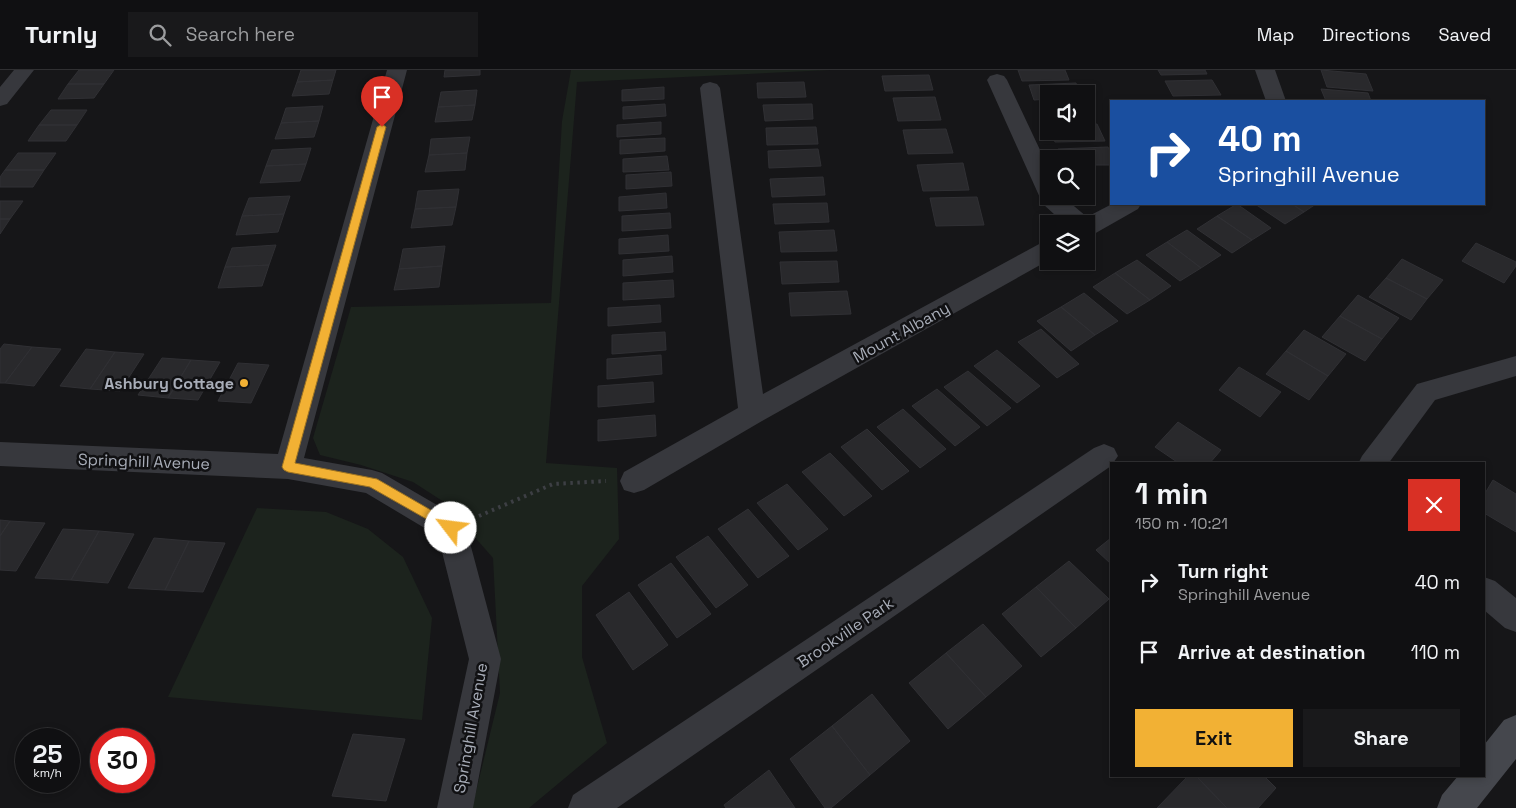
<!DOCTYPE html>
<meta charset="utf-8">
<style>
:root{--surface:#101012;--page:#19191b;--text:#f1f3f6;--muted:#9c9d9f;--line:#303032;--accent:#f2b134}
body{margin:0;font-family:"Space Grotesk",sans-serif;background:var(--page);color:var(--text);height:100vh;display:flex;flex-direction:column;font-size:19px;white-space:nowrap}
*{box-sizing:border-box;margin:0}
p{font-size:16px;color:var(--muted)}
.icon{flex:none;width:28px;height:28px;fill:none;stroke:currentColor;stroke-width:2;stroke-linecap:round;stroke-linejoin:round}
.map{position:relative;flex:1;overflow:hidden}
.sheet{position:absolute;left:1110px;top:392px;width:375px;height:315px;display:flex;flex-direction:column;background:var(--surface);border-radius:0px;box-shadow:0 2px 8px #0003,0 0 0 1px var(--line)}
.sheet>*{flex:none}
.top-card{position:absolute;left:1110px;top:30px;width:375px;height:105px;border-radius:0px;box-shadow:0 2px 8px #0003,0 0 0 1px var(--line);background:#1a4fa0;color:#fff;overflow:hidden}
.fabs{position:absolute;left:1040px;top:15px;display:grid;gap:10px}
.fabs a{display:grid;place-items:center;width:55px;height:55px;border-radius:0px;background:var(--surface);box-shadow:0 2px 8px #0003,0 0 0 1px var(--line);font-size:25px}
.speed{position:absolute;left:15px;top:658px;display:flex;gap:10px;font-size:25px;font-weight:700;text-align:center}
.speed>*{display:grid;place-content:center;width:65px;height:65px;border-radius:50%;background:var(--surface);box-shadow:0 2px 8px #0003,0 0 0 1px var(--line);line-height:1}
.speed small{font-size:12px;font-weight:400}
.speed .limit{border:8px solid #d22;background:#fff;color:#111}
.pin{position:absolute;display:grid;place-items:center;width:42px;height:42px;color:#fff;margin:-51px -21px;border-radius:50% 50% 50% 0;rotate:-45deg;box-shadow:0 0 5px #0007}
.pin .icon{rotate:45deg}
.me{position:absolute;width:55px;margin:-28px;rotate:300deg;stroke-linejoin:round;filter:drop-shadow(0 0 4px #0008)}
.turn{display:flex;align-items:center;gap:18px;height:105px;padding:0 25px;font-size:22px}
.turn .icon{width:65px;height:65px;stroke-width:2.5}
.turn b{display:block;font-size:35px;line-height:42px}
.round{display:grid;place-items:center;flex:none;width:52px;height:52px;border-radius:0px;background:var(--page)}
.head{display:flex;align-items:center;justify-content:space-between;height:85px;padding:0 25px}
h1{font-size:30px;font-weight:700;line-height:38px}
.primary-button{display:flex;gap:10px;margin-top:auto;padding:10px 25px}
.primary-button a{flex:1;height:58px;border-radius:0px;background:var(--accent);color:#111;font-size:20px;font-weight:700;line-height:58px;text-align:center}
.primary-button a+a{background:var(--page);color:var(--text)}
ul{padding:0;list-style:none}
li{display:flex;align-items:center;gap:15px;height:70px;padding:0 25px}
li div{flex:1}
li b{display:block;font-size:19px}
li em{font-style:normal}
header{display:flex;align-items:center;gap:30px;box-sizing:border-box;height:70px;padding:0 25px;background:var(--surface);border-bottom:1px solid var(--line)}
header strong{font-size:24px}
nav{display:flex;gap:28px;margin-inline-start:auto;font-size:18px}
.search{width:350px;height:45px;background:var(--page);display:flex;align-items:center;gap:12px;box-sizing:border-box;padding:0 18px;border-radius:0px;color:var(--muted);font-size:19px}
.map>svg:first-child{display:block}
.green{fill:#1c231d}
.building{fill:#29292c;stroke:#303034}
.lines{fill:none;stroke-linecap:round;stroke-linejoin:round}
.path{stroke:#3d3f44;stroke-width:4;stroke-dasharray:2.5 4.5;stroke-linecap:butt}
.street{fill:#37383d;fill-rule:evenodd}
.secondary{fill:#45474d;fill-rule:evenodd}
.route{fill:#f2b134;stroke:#9d7322}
.poi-dot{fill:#f2b134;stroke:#111113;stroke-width:2}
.labels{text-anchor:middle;stroke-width:5;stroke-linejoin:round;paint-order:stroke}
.street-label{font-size:16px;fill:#a8adb8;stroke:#111113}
.poi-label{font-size:16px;font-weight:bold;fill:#a8adb8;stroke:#111113;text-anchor:end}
</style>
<header>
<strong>Turnly</strong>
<div class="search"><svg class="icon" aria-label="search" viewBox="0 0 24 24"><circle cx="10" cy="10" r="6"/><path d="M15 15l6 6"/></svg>Search here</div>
<nav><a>Map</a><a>Directions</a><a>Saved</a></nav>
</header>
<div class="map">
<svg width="1516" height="738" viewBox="0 0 1516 738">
<rect width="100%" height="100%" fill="#161618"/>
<path class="green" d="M571,0h259l-253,12 -31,381 71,5 2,71 -37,47v71l25,86 -78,65h-57l28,-115 -7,-135 -49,-56 -31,-20 -52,-17 -41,-10 -7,-17 38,-131 200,-4 11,-182z
M257,438l69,4 42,17 35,28 29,61 -10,102 -254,-23z"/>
<path class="building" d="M79,0h35l-10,14h-36z
M301,0h35l-3,10 -36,2z
M445,0h35v5l-36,2z
M1018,0h47l4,10 -47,1z
M1158,0h47l2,4 -46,1z
M1321,0l45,4 7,17 -46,-4z
M929,5l4,15 -48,1 -3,-15z
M333,10l-4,14 -37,2 5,-14z
M1212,10l9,15 -48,1 -8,-15z
M804,12l2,15 -48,1 -1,-15z
M1076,13l4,11h-31v5l-15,1 -5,-15z
M68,14h36l-10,14 -36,1z
M664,17v12l-42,2v-11z
M1321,19l47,4 3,8h-45z
M477,20l-2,15 -37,2 3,-15z
M935,27l6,23 -43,1 -5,-23z
M665,34l1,12 -43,3v-12z
M812,34l1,15 -48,2 -2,-16z
M1086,34h2l7,16h-9z
M475,35l-3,15 -37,2 3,-15z
M1040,35h9v16h-3z
M323,36l-4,15 -38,2 5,-15z
M51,40h36l-10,15h-38z
M319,51l-5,16 -39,2 6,-16z
M661,52v12l-44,3v-12z
M1097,54l8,17 -50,1 -5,-11h36v-6z
M39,55h38l-11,16h-38z
M816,57l2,17 -51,1 -1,-17z
M946,59l7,24 -45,1 -5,-24z
M470,67l-3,16 -38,2 2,-16z
M665,68v13l-45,3v-14z
M1108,77l3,7v11h-25v-6h-24l-4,-10z
M311,78l-5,16 -40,2 6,-16z
M818,79l3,17 -52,2 -1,-17z
M18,83h38l-12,17h-39z
M467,83l-2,17 -40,2 4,-17z
M667,86l2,14 -46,2v-13z
M963,93l6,27 -46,1 -6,-26z
M306,94l-6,17 -40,2 6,-17z
M5,100h39l-11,17h-33v-10z
M671,102l1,14 -46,3v-14z
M823,107l2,18 -53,2 -2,-18z
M459,119l-3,18 -41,2 3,-18z
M666,123l1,15 -48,3v-14z
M290,126l-6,18 -42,2 7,-18z
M977,127l7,28 -48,1 -6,-28z
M0,131h23l-13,18h-10z
M827,133l2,19 -54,2 -2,-20z
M1237,134l34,24 -19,12 -35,-24z
M1255,134h37l12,8 -19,12z
M1292,134h24l-12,8z
M456,137l-4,18 -41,3 4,-19z
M670,143l1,15 -49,3v-15z
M284,144l-6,18 -42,3 6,-19z
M1217,146l35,24 -20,13 -35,-24z
M0,149h10l-10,15z
M834,160l3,21 -56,1 -2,-20z
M1187,160l34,25 -20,13 -34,-26z
M668,165l1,16 -50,3v-15z
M1167,172l34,26 -21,13 -34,-26z
M1476,173l40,19v4l-12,17 -42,-22z
M276,175l-7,20 -44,2 7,-19z
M445,176l-3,20 -43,3 4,-20z
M672,186l1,16 -50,4v-16z
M1402,189l41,21 -16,19 -41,-21z
M1137,190l34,26 -21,14 -35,-27z
M837,191l2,21 -57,2 -2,-22z
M269,195l-7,21 -44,2 7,-21z
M442,196l-3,21 -45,3 5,-21z
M1115,203l35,27 -23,14 -34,-27z
M1386,208l41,21 -16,21 -42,-23z
M673,210l1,17 -51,3v-17z
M847,221l4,23 -60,2 -2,-23z
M1084,223l34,28 -23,14 -34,-28z
M1358,225l41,23 -17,21 -42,-23z
M660,235l1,17 -53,4v-18z
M1061,237l34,28 -24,16 -34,-30z
M1340,246l42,23 -17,22 -43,-24z
M1041,259l38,35 -22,14 -39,-36z
M1304,260l42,24 -18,22 -42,-25z
M665,262l1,18 -54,4v-19z
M4,274l28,3 -27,36h-5v-34z
M32,277l29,2 -27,37 -29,-3z
M86,279l29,3 -25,37 -30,-3z
M997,280l43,36 -23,17 -43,-37z
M1286,281l42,25 -19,24 -43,-26z
M115,282l29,2 -24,37 -30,-2z
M661,285l1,19 -55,5v-20z
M162,288l29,2 -23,38 -30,-3z
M191,290l29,2 -22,38 -30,-2z
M238,293l31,2 -18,38 -33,-2z
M1239,297l42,25 -21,25 -41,-27z
M968,301l43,37 -24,18 -43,-39z
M653,312l1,20 -56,5v-21z
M937,319l43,38 -25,19 -43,-40z
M903,339l43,40 -26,19 -43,-41z
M655,345l1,21 -58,5v-21z
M1178,352l43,28 -12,14h-29l-25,-17z
M867,359l42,42 -27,19 -41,-43z
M830,383l42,43 -28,20 -42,-44z
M1493,410l23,14v38l-32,-19v-18z
M787,414l41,45 -30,21 -41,-47z
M748,439l41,47 -31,22 -40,-49z
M0,450l10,1 -10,15z
M10,451l35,2 -29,48 -16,-1v-34z
M63,459l36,2 -28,49 -36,-2z
M99,461l35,3 -26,49 -37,-3z
M708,466l40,49 -32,23 -40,-51z
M154,468l35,3 -24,49 -37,-2z
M1111,468v26l-15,-14z
M189,471l36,2 -22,49 -38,-2z
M1069,491l40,38 -33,29 -40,-41z
M671,493l40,51 -34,24 -39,-53z
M1036,517l40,41 -35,29 -39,-43z
M629,522l39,53 -35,25 -37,-55z
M983,554l39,42 -36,31 -40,-44z
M946,583l40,44 -38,32 -39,-46z
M872,624l38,47 -40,34 -38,-49z
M832,656l38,49 -39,33h-6l-35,-49z
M353,664l52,5 -19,62 -54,-5z
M769,700l26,38h-69l-2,-3z
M1188,706h8l31,32h-70z
M1196,706h68l12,12 -18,20h-31z"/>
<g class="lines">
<path class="path" d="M479,446l74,-32 53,-3"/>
<path class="street" d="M14,0h20l-27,34 -7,2v-19z
M387,0h20l-103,388 68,12 10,3 79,46 5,9 35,131 -28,149h-36l32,-149 -31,-123 -72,-43 -78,-14 -288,-13v-24l278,12z
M1255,0h20l11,31h-20z
M997,4l7,2 3,4 42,89v27h13l25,21 25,-13h29l-3,5 -44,25 -8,2v-12h-21l-21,-19 -3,-5 -54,-120 3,-4z
M710,12l7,2 3,4 43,306 278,-151 8,-2v19l-287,161 -118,69 -10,3 -10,-3 -4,-9 4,-9 114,-64 -38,-320 3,-4z
M1516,286v20l-81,24 -47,64h-30l4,-8 55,-72z
M1104,374l10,4 4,8 -7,10 -494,342h-49l5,-13 521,-347z
M1484,507l11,4 21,17v34l-11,-4 -21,-18z"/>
<path class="secondary" d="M1516,645v44l-39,49h-40l5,-13 16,-19h26v-31l20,-25z"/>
</g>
<path class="route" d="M382,54l4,3 -91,336 82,16 78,45 2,4 -2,3 -4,2 -81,-46 -82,-15 -4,-2 -2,-3 95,-340z"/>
<circle class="poi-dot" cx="244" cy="313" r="5"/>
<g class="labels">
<g class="street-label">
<text transform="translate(901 262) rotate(-29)" y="6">Mount Albany</text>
<text transform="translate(144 391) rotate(2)" y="6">Springhill Avenue</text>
<text transform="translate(845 562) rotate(-34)" y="6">Brookville Park</text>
<text transform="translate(470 658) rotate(-80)" y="6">Springhill Avenue</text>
</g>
<g class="poi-label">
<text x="234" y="319">Ashbury Cottage</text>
</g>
</g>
</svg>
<div class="fabs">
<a><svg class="icon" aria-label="sound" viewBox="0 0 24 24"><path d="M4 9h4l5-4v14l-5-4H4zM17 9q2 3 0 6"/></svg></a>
<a><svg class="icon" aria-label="search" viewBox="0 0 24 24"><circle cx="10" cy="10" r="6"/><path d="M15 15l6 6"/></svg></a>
<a><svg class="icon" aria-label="layers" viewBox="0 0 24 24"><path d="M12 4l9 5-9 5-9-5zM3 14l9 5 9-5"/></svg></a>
</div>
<div class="speed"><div>25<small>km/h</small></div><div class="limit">30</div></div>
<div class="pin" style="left:382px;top:57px;background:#d93025"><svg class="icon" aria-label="arrive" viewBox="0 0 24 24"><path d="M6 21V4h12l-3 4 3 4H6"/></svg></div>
<svg class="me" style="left:451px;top:458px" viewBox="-20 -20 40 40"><circle r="19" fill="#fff"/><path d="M0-13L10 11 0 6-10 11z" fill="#f2b134"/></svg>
<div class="top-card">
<div class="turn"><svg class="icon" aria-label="right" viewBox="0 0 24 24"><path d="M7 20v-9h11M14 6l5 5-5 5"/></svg><div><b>40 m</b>Springhill Avenue</div></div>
</div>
<section class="sheet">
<div class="head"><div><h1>1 min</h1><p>150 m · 10:21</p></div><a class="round" style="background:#d93025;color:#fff"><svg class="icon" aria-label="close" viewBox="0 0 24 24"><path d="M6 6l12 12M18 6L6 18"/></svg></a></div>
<ul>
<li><svg class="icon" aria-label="right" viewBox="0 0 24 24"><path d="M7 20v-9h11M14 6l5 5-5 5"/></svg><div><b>Turn right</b><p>Springhill Avenue</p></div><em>40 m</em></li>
<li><svg class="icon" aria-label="arrive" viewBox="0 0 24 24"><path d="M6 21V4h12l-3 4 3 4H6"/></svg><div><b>Arrive at destination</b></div><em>110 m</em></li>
</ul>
<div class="primary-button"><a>Exit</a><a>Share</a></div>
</section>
</div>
